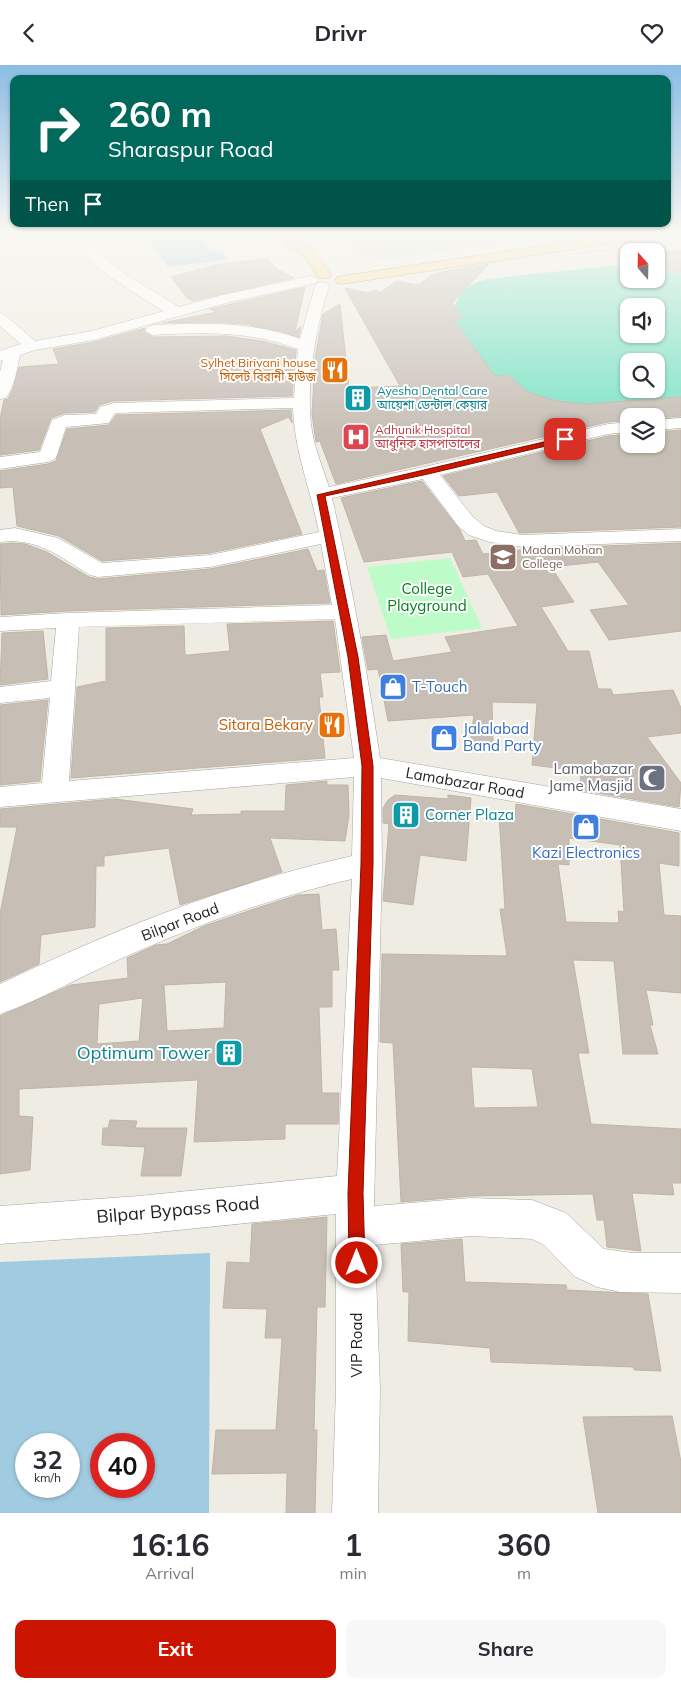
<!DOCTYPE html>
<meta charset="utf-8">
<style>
:root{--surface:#fff;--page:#f7f7f7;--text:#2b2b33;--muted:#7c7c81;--accent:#cb1500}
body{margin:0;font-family:Mulish,"Noto Sans Bengali",sans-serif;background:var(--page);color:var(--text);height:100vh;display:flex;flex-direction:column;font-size:19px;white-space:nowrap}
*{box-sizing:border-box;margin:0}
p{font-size:16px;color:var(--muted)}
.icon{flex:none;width:28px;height:28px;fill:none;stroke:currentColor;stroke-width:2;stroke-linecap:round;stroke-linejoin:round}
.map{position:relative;height:1448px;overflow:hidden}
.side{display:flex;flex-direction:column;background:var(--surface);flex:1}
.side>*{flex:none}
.hud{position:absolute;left:10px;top:10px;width:661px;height:152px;border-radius:10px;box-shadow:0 1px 4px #0004;background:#00695c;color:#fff;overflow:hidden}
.needle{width:32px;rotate:340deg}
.tools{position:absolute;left:620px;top:178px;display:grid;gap:10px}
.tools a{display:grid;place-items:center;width:45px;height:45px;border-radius:10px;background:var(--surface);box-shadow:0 1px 4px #0004;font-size:25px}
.speed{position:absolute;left:15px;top:1368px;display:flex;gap:10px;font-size:25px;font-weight:700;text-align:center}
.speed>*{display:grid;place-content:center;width:65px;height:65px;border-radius:50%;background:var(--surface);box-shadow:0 1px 4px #0004;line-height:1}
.speed small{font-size:12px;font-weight:400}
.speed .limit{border:8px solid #d22;background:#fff;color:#111}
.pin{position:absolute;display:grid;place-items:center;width:42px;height:42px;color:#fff;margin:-21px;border-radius:10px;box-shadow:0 2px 8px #0006}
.me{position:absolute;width:55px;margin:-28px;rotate:0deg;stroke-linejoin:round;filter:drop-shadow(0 0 4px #0008)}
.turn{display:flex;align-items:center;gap:18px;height:105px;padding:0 15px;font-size:22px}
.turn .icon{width:65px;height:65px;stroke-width:2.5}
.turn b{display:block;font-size:35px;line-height:42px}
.then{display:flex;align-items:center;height:48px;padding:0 15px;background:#0003;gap:10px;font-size:19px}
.eta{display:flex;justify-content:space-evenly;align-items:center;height:85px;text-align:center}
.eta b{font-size:30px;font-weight:700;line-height:35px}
.cta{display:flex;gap:10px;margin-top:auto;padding:10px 15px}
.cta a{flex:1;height:58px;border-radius:10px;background:var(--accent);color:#fff;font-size:20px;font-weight:700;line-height:58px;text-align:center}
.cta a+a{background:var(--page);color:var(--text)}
header{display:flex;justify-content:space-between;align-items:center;height:65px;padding:0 15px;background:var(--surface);font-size:22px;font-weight:700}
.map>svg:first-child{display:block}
.residential{fill:#dcdbdb}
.park{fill:#bdfcc9}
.pitch{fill:#7ce3c6;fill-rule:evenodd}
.water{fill:#a1cbe0;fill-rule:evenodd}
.building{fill:#c7bfb6;stroke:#c2b4a5;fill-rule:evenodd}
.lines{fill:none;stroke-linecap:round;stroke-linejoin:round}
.minor-casing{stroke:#a5a5a5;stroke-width:1}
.major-casing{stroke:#977500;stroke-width:1}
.minor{fill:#fff;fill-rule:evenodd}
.major{fill:#ffdd98;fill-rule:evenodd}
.route{fill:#cb1500;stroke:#840e00}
.labels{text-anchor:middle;stroke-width:4;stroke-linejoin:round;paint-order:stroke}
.far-food-label{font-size:12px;fill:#c56008;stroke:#fff;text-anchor:end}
.far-culture-label{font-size:12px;fill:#0d838f;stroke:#fff;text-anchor:start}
.far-health-label{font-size:12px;fill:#be3a42;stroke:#fff;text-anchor:start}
.far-education-label{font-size:12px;fill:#785e54;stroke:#fff;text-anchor:start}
.park-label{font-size:15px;fill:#05821d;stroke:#fff}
.shop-label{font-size:15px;fill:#366cbe;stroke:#fff;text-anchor:start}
.food-label{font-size:15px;fill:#c56008;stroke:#fff;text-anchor:end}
.worship-label{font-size:15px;fill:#5b616d;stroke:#fff;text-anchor:end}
.street-label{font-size:15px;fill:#1e1e1e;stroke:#fff}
.culture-label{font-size:15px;fill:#0d838f;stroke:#fff;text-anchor:start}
.near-culture-label{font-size:18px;fill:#0d838f;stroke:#fff;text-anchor:end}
.near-street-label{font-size:18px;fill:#1e1e1e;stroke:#fff}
</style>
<header><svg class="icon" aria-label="back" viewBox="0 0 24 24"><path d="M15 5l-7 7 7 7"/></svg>Drivr<svg class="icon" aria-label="heart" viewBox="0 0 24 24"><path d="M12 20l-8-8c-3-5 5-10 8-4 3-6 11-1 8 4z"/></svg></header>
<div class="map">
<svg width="681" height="1448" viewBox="0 0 681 1448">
<rect width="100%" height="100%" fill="#efede3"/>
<path class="residential" d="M340,168h244l-194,26 -27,-2z"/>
<path class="park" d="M374,168h93l9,7 -88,10z
M450,493l32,70 -91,11 -24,-72z"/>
<path class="pitch" d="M601,185l33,1h-33l-110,11 -57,12 -18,14 14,3c-7,13 -3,18 4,30l29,-3 -8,-12c7,-19 14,-21 33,-27l131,-14h10v14h27v-12l25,7v123c-41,4 -116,16 -153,-5 -7,-4 -14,-12 -20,-17l-38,3c5,6 12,15 19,19 39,22 96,26 140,21v2c-36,4 -115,-1 -144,-24 -7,-5 -14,-12 -20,-18l25,-4 -15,-21 -55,4 -20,-32 33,-2 -8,-12 -3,-12 6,-8 -14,-3 18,-14 39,-9zM629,241h27v28h-27zM455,257l21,28 -52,6 -19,-29zM629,296h27v28h-27z"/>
<path class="water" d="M199,170l12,16 10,-1 7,9 -60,8 -18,-26z
M210,1188l-1,260h-209v-251zM26,1379h43v42h-43zM101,1379h43v42h-43z"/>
<path class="building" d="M623,186h58v22l-25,-6v-16h-27v10l-7,-2z
M267,193l10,11 17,9 -101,23 -6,-3 -16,-21 45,-12z
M489,199l-37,39 12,15 -11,1 42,57 13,-1 20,17 29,9 29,3 95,-7v19l-25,2v-2h-27v4l-21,2 -272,62 -16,-43 -4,1 -4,-28 3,-56 8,-44 17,-10 9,84 51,-2 -55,-98 23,5 7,-3 6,2 16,-11 22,4 15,-11z
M305,222l-10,44 6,-4 -2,10 -53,-13 -37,-2 -47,1 55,-11 -7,-3z
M145,263l-1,3 9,6 73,-1 36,5 34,9 -4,46 -179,5 -14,4 -4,7 -30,1 -14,5 -12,32 -39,5v-36l4,-19 4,-1 5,-10 6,-22 40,-3 -6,-15 41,-7z
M291,345l1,13 -3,-6 -29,12 42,105 -92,19 -108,8 -43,-25 -42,-10 -4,-39 -13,1v-17l48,-7 8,-3 11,-32 42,-4 7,-10z
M681,365v97l-162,6 -22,-41 -38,4 -16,-20 165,-40 21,-2v10h27v-12z
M422,416l38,49 5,11 11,-1 7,14 45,-5 153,-6v88l-72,9 -19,-30 39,-5 -31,-43 -47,5 23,35 -33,5 27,44h21l9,38h13l2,6 60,-5 8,18v25l-34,4 34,46 -2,24 -99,-17 1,-19 -49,-6 5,-62 -45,-1 1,42h-23l4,-29 -86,6 -10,-52 -10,1 -6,-33 24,-2 7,26 59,-9 -7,-15 73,-11 -30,-52 -25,3 -11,-25 -88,10 -23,-64z
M13,478l12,1 22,8 42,25 9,2 112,-10 98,-20 9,22 7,-1 6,33 -262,8 -67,4 -1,-71z
M333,556l7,51 -20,1 3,24h-4l6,61 -254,20 6,-91 29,-6v-53l78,-2 1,29h3l42,-4 -3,-27z
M43,566l5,48 -48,6 2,-52z
M48,635l-8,81 -40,4v-80z
M327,716v4h21l1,30 -4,26 -75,-3 12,34 -102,33 -11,-57 -65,8v10h-8l-1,61 -54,8 -2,29 -39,18v-68l17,-87h-17v-18l115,-10 78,10 -2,6 50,-1v-3h44l1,-26z
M395,730l53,4v-4l23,3 -5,63 -46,-6 -7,50 -30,-4 6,-77 -6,-1v-15l5,-8z
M516,739l163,29v33l-20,-3 5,52 17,1v77l-35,-3 7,35h-3l8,29h-35l-9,-93 -41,-1 16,93h-11l13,71 90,5v54h-9l2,12 -42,-2 9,58 -34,-4 -3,-27h-7l-4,-26 -122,2 -70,6 -8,-159 -13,-1 2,-88 125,2 -7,-47h5l-6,-93 16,2zM569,773l51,7 4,67 -6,-1 1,12 -53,-1 -8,-58 11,1zM471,1002l61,2 6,38 -64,1z
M319,829l3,36 14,-1 3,41h-7v37h-13l3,86h17l-1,31h-53v15l-91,3 4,-62 -179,9v27l14,1 -3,53 -30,4v-158l71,-31 57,-7 -1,-20 29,-13 11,-1 37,-18 59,-20 35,-11zM226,917l-2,46 -57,3 -3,-46zM143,933l-4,43 -42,3 2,-40z
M110,1055l27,1 -2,7h52l-6,48h-40l4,-29 -43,-2 1,-17h5z
M327,1152l-2,90h-8l-1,39 -2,84h3l-2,83h-29l1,-40 -75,1 4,-44h60l6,-92h-17l2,-29 -44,-1 4,-46 23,1 2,-39z
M462,1174l3,43 101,3 1,5 81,4 13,77 -27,-1v-3l-143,-5 -1,-14 -82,-7 1,-49h-6l-2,-48z
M672,1351l9,46v51h-83l-15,-96z"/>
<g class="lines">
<defs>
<path id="minor" d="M71,169l5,1 50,40 53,32 44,-12 88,-19 5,1 2,3 -2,3 -90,20 -132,37 -59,10 -15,5c-3,14 -5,30 -14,43l-6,1v-27l3,-12 -3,1v-10l21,-7 -21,-18v-13l5,2 30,26 57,-10 72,-20c-35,-20 -67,-43 -98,-70l-2,-3z
M322,217l5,1 2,3c-13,41 -24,102 -17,145 3,18 11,37 17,56l99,-21 180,-42 21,-2v10l-21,2 -168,41 33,42 11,9 12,5 27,4 158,-6v12l-158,6 -34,-5 -20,-7 -11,-9 -35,-47 -91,19c20,86 35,173 48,260l301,51v22l-300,-53 1,86 -8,342 97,-8 61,2 34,13 38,36 29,4h48v40l-61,-1 -23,-5 -23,-11 -30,-31 -12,-6 -61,-3 -96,9 5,144 -2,124h-46l4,-124v-175l-197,20 -139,10v-38l139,-10 198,-20 15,-297c-81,19 -159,47 -234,81 -40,18 -78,40 -118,54v-30c113,-54 230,-101 352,-128l2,-79 -354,30v-20l42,-4 8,-85 -50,5v-16l51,-6 5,-53 -56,3v-14l68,-4 264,-8 -11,-61 -111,23 -112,10 -8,-2c-30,-18 -53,-38 -90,-33v-12l15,-2 43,10 44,25 108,-8 109,-23c-8,-41 -25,-82 -26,-124l-177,5 -2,1 -5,9 -43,4 -9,28 -2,4 -7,3 -48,7v-12l40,-5 12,-32 13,-5 31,-1 4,-7 14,-4 180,-5 4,-49c-47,-18 -95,-17 -145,-14l-5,-2 -3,-3 3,-3 5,-2c49,-2 100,-4 147,14l15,-53 2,-3zM335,554l19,139 -285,23 10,-154z
M681,353v10l-25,2v-10z"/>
<path id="major" d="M278,168h13l8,8 15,9 17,25 -2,3h-10l-15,-22 -15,-9z
M628,168h32l-6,4 -312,47 -5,-1 -2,-3 2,-3 5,-1z"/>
</defs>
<use href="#minor" class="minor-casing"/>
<use href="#major" class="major-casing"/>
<use href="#minor" class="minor"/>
<use href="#major" class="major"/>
</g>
<linearGradient id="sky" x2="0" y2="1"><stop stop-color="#8bbde5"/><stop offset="0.45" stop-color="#f8f7f2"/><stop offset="1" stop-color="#f8f7f2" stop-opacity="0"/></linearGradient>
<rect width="681" height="371" fill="url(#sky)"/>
<path class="route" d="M565,372l4,2 -2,2 -139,33 -103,22 33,161 15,109v98l-10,329 2,70 -2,6 -6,2 -6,-2 -2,-6 -1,-70 13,-329 1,-98 -14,-109 -31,-162z"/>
<defs>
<symbol id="restaurant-square" viewBox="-11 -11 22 22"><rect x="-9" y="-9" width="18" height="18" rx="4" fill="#e8710a" stroke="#fff"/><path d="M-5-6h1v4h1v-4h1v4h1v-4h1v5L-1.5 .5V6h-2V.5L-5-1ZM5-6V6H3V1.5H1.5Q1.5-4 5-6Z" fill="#fff"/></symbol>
<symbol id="building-square" viewBox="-11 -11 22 22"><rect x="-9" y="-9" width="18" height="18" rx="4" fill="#0f9aa8" stroke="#fff"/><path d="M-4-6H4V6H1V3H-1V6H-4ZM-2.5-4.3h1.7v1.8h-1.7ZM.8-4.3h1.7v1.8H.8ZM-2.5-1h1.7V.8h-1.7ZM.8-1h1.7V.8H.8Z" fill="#fff"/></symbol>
<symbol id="hospital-square" viewBox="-11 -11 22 22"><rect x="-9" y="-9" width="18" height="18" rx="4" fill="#e0444e" stroke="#fff"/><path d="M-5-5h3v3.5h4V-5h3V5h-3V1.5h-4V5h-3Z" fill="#fff"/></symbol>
<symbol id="university-square" viewBox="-11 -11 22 22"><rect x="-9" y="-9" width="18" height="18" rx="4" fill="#8d6e63" stroke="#fff"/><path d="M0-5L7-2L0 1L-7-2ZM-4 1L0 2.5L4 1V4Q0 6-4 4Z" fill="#fff"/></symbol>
<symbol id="shop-square" viewBox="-11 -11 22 22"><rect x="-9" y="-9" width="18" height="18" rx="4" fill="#3f7fe0" stroke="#fff"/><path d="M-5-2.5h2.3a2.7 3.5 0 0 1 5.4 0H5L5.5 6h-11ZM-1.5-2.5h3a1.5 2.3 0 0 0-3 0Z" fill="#fff"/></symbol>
<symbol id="mosque-square" viewBox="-11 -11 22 22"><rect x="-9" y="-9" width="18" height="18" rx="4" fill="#6b7280" stroke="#fff"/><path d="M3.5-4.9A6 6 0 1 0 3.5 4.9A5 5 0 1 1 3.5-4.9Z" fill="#fff"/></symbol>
</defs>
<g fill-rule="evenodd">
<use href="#restaurant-square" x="319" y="289" width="32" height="32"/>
<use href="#building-square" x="342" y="317" width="32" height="32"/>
<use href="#hospital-square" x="340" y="356" width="32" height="32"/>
<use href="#university-square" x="487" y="476" width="32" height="32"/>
<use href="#shop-square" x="377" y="606" width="32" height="32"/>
<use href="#restaurant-square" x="316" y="644" width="32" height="32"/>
<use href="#shop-square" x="428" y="657" width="32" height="32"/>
<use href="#mosque-square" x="636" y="697" width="32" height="32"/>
<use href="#building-square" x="390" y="734" width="32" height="32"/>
<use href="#shop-square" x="570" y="746" width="32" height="32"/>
<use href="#building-square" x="213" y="972" width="32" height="32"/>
</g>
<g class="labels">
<g class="far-food-label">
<text x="316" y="302">Sylhet Biriyani house<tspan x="316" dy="14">সিলেট বিরানী হাউজ</tspan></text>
</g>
<g class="far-culture-label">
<text x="377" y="330">Ayesha Dental Care<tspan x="377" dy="14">আয়েশা ডেন্টাল কেয়ার</tspan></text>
</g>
<g class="far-health-label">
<text x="375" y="369">Adhunik Hospital<tspan x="375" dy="14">আধুনিক হাসপাতালের</tspan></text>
</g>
<g class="far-education-label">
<text x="522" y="489">Madan Mohan<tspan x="522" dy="14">College</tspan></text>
</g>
<g class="park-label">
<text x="427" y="529">College<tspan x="427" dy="17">Playground</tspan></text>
</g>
<g class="shop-label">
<text x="412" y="627">T-Touch</text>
<text x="463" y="669">Jalalabad<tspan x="463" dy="17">Band Party</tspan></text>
<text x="586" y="793" text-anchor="middle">Kazi Electronics</text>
</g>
<g class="food-label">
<text x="313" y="665">Sitara Bekary</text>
</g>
<g class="worship-label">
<text x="633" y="709">Lamabazar<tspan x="633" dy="17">Jame Masjid</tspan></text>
</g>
<g class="street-label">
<text transform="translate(465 718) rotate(10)" y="5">Lamabazar Road</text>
<text transform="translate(180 857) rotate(-21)" y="5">Bilpar Road</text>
<text transform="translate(357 1280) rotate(-90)" y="5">VIP Road</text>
</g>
<g class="culture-label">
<text x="425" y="755">Corner Plaza</text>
</g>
<g class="near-culture-label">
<text x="210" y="994">Optimum Tower</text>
</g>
<g class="near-street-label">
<text transform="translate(178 1145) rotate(-5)" y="6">Bilpar Bypass Road</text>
</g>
</g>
</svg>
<div class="tools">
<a><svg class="needle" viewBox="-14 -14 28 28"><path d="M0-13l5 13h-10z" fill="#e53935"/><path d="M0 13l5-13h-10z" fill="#7c7c81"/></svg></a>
<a><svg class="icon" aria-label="sound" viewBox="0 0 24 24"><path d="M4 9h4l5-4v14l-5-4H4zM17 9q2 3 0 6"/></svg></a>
<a><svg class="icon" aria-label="search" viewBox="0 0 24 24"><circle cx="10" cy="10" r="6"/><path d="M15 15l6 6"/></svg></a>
<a><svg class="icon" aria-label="layers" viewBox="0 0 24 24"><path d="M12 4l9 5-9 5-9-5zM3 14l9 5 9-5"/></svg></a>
</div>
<div class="speed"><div>32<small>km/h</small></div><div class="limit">40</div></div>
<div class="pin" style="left:565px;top:374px;background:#d93025"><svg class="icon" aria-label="arrive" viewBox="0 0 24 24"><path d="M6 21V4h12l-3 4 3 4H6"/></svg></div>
<svg class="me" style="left:357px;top:1198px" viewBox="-20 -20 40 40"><circle r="17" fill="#cb1500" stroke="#fff" stroke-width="3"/><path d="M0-11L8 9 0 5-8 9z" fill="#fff"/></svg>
<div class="hud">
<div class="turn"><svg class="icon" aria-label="right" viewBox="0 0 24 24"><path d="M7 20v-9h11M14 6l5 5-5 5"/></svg><div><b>260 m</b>Sharaspur Road</div></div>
<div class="then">Then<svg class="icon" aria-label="arrive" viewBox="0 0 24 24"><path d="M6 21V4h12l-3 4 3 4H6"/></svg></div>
</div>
</div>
<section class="side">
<div class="eta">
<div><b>16:16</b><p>Arrival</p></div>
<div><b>1</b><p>min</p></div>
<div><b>360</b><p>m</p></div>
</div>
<div class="cta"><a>Exit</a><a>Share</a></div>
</section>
